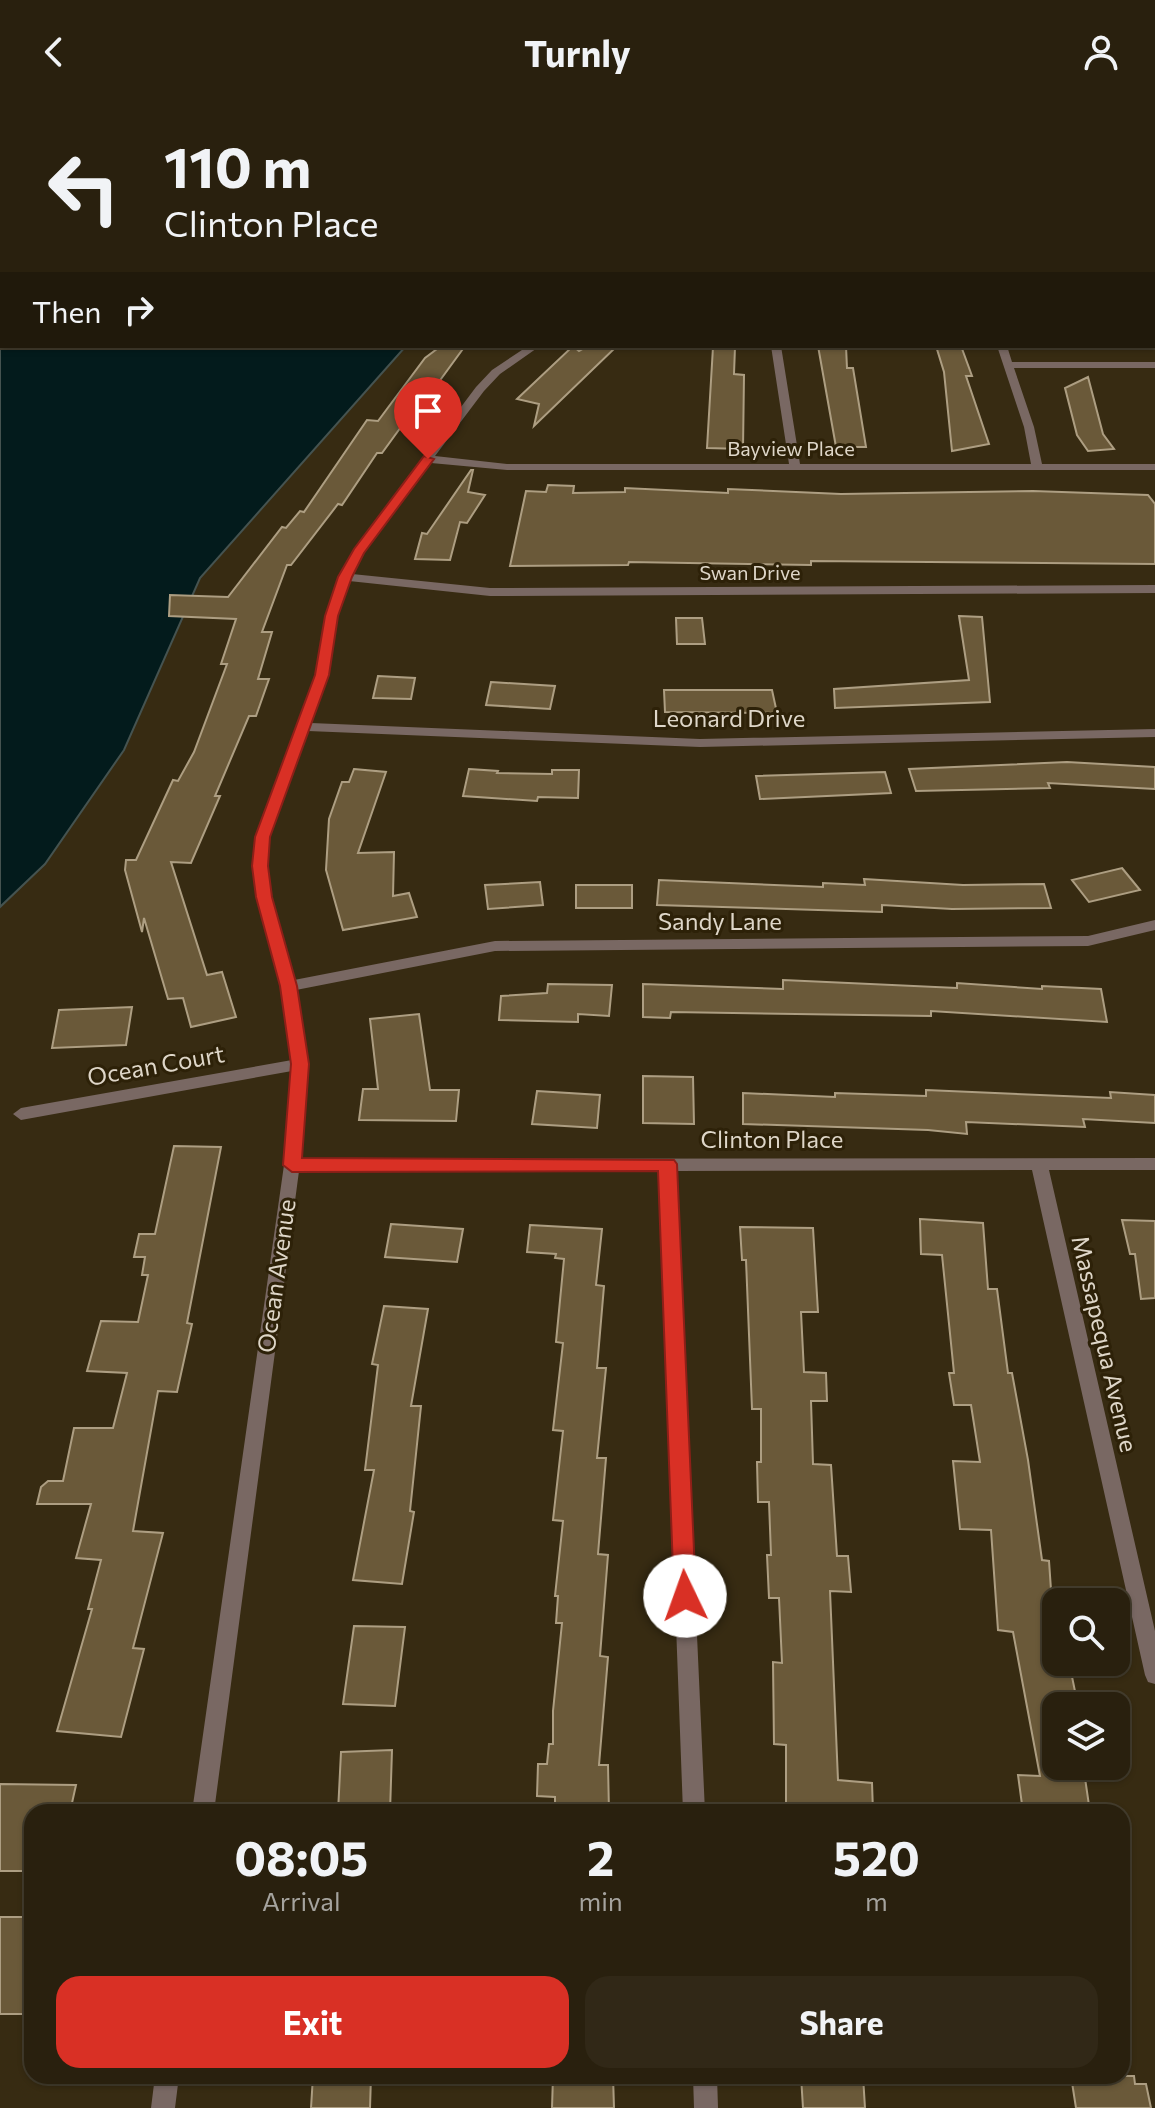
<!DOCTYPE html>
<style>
:root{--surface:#29200e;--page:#312817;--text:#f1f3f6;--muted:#a5a39e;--line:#453e2e;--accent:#d93025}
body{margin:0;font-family:Commissioner,sans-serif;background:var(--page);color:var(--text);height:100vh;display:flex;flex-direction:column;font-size:30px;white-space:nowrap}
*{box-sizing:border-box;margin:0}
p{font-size:26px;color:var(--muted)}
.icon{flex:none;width:44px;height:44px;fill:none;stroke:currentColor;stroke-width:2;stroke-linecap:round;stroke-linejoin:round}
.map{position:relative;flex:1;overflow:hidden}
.side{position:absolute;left:24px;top:1700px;width:1106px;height:280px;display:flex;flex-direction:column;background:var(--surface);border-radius:24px;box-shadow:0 2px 6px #0004,0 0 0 2px var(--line)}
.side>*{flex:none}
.top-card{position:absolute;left:0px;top:0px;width:1156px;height:244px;box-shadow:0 2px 6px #0004,0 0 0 2px var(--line);background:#29200e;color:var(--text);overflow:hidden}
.buttons{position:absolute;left:1042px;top:1484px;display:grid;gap:16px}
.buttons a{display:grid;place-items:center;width:88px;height:88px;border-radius:16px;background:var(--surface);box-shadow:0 2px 6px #0004,0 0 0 2px var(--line);font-size:40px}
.pin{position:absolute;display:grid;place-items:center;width:68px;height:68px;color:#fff;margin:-82px -34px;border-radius:50% 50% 50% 0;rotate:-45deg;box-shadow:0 0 8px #0007}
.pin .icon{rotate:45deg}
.me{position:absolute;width:88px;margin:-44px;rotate:357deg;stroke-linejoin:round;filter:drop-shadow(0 0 6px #0008)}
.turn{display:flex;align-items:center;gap:28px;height:168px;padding:0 32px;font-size:36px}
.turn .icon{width:104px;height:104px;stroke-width:2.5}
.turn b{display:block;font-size:56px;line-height:68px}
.then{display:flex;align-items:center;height:76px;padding:0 32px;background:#0003;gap:16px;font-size:30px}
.eta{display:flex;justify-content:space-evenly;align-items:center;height:136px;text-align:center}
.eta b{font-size:48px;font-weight:700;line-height:56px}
.button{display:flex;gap:16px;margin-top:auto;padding:16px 32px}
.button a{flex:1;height:92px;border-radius:24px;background:var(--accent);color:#fff;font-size:32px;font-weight:700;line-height:92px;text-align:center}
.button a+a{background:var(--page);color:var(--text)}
header{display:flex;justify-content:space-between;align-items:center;height:104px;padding:0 32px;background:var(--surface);font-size:36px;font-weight:700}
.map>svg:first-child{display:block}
.water{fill:#031b1c;stroke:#455350;stroke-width:2}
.building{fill:#6a5939;stroke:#ad9e82;stroke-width:2}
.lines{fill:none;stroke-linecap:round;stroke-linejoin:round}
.minor{fill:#796863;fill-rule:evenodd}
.route{fill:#d93025;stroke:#8d1f18;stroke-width:2}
.labels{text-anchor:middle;stroke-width:6;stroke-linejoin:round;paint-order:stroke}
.far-street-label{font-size:20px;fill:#ded6c8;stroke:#2d2108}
.street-label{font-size:24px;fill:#ded6c8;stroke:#2d2108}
</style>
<header><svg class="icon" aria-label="back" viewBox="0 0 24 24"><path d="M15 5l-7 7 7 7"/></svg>Turnly<svg class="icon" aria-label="person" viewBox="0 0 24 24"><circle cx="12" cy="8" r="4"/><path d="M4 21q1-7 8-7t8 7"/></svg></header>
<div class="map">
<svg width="1155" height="2004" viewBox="0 0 1155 2004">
<rect width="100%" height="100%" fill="#372b12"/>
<path class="water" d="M0,0h1155v190l-1,-188h-1152v240h404l-206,232 -76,172 -79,114 -45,43z"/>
<path class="building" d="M441,242h24l-51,70h-5l-27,37h-5l-35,52 -4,-1 -47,61h-4l-25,67h10l-14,47h11l-13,37h-7l-34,80h5l-29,67 -20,-1 36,113 15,-3 14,45 -45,10 -8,-29 -15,1 -24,-81 -2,14 -17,-62 1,-10h10l37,-80 5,1 16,-29 33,-88h-6l15,-45 -67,-3 1,-21 58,2 54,-70 4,1 14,-17 4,1 63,-92 11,1 47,-63z
M573,242l6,5 9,-5h29l-83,80 5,-22 -22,-5z
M818,242h28l1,22h6l13,79h-30z
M936,242h25l11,30h-6l23,68 -37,7 -8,-79z
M713,243h22l-1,27 10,1 -1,74 -36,-1z
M1088,273l15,57 11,15 -26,2 -11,-16 -12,-47z
M471,366h2l-5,22 17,3 -18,28 -7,-1 -10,38 -35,-1 7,-26 5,1z
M548,381l26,1 -1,7 52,-1v-4l103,5v-4l113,5 192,-3 115,4 7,9v60l-344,-3v4l-182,-3 -1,3 -118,1 16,-75 20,1z
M959,512l23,1 8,85 -155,6 -1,-19 135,-9z
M676,514h26l3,26h-28z
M378,572l37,2 -4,21 -38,-1z
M491,578l64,4 -5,23 -64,-4z
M664,586h108l5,23 -112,-1z
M1067,658l88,5v22l-107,-6 2,5 -134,3 -7,-22z
M354,665l32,3 -28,81 36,-1 -1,44 16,-3 8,24 -74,13 -17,-60 3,-51 13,-37h7z
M469,665l29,2 -1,2 55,1v-4h27l-1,28 -40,-1 -1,4 -74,-5z
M885,668l6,21 -131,6 -4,-23z
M1122,764l18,22 -51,12 -17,-22z
M864,775l99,6 81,-1 7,24 -99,1 -70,-4v7l-225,-7 2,-25 164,7v-4l42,2z
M540,778l3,23 -55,4 -3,-24z
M576,781h56v23h-56z
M783,876l174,8v-5l85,6v-3l59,3 6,33 -176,-11v5l-260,-4 -1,6 -27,-1v-33l140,5z
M548,880l64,1 -3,31 -31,-2v8l-79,-2 2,-24 46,-3z
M132,903l-6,38 -74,3 7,-38z
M419,910l11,76h29l-3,31 -97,-1 4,-31h15l-8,-70z
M643,972l50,1 1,47 -51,-1z
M926,986l185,8 -1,-6 45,3v28l-72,-4 2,8 -119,-5 1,12 -39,-4 -185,-6v-31l92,4v-4l91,3z
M537,987l63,4 -3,33 -65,-4z
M174,1042l47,1 -34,176 5,1 -15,68 -19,-1 -25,140 30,2 -30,115 11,1 -23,88 -64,-6 35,-122h-4l13,-49 -25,-2 15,-54h-54l4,-17 7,-6h15l11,-53h39l14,-55 -40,-2 14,-50 37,1 10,-47h-6l3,-18h-11l5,-23h16z
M920,1115l63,4 5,66h9l11,84h4l16,87 14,100 7,1 7,101h13l9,44h-22v71l29,1 5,34h-67l-5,-37 22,1 -27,-144 -15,-2 -7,-100 -31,-1 -7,-68 27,1 -9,-57h-17l-5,-32h5l-12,-118 -21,-1z
M1122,1116l33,1v77l-14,1 -6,-45h-5z
M391,1120l72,5 -6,33 -72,-5z
M530,1121l72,4 -6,56 8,1 -7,82h9l-9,90h9l-8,96 10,1 -8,101 8,1 -9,108h9l1,47h-54v-15l-18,-1 1,-32h9l2,-20h4v-33l9,-88h-6l2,-27h-3l8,-75 -10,-1 10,-89 -10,-1 10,-87 -7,-1 8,-83 -9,-1 1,-4 -29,-2z
M740,1123l73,1 5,84h-17l3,60 22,1 1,28h-16l2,63 18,1 6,91h11l3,36 -21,-1 8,189 34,3 1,29h-87v-67l-12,-1 -1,-82 9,1 -3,-65h-10l-2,-43h4l-2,-53h-11l-1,-40h4v-53h-9l-6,-149h-4z
M384,1202l44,3 -17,97h10l-11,105 4,1 -12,72 -49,-4 21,-110h-9l13,-105 -6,-1z
M354,1522l51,1 -10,79 -52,-2z
M392,1646l-2,62h-52l3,-60z
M0,1680l76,1 -6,27h-38v59h-32z
M0,1813h32v97h-32z
M313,1972h58l-1,32h-59z
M553,1972h60l1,32h-62z
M801,1972h62l2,32h-62z
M1071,1972h63l1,8h11l5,24h-75z"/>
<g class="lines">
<path class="minor" d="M528,242h12l-40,28 -16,17 -49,65 72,8h282l-18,-118h10l19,118h231l-7,-37 -27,-81h10l5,16h143v6h-141l20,59 8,37h113v6h-648l-76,-7 -67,90 -12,21 138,14 665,-3v8l-665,3 -141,-15 -12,35 -9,59 -17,48 389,16 455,-10v8l-455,10 -392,-16c-13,34 -29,69 -38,104 -12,46 12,101 24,145l201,-39 593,-5 67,-16v10l-67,16 -593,5 -199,39 12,74 -7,95 854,-1v12h-106l106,461v53l-7,-2 -3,-7 -113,-505 -356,1 29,641h-22l-24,-641h-360l-85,641h-22l92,-647 8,-94 -271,49 -8,-6 8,-6 271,-48 -12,-74 -23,-89 -4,-31 2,-29 61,-162 9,-59 14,-39 13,-25 124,-165 16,-17z
M155,1972h24l-4,32h-24z
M693,1972h24l1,32h-24z"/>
</g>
<path class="route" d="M424,352l10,3 -70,94 -12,24 -14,39 -9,59 -59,162 -2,29 4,31 25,89 12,78 -7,94 372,2 3,4 19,432 -3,7 -8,3 -8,-3 -3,-7 -16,-425 -366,1 -9,-7 8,-101 -11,-78 -24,-89 -4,-31 3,-29 60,-162 10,-59 13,-39 16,-28z"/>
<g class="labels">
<g class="far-street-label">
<text x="791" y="352">Bayview Place</text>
<text x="750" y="476">Swan Drive</text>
</g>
<g class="street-label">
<text x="729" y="623">Leonard Drive</text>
<text x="720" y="826">Sandy Lane</text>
<text transform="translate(156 962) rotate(-10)" y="8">Ocean Court</text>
<text x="772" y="1044">Clinton Place</text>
<text transform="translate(277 1172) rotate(-82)" y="8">Ocean Avenue</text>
<text transform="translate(1104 1240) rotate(77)" y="8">Massapequa Avenue</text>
</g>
</g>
</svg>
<div class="buttons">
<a><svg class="icon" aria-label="search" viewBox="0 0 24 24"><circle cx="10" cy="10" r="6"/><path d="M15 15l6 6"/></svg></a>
<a><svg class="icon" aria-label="layers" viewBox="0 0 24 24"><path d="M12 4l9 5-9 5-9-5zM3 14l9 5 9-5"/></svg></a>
</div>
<div class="pin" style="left:428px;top:355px;background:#d93025"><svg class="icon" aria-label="arrive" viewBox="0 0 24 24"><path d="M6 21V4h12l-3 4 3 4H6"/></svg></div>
<svg class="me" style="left:685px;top:1492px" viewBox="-20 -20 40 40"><circle r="19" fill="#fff"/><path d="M0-13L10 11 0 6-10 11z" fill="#d93025"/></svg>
<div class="top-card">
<div class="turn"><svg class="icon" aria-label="left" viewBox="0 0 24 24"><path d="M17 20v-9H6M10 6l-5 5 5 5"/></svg><div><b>110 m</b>Clinton Place</div></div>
<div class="then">Then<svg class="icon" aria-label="right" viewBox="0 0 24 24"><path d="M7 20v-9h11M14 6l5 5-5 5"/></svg></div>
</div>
<section class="side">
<div class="eta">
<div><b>08:05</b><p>Arrival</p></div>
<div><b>2</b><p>min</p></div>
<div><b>520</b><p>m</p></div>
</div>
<div class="button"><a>Exit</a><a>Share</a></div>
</section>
</div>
